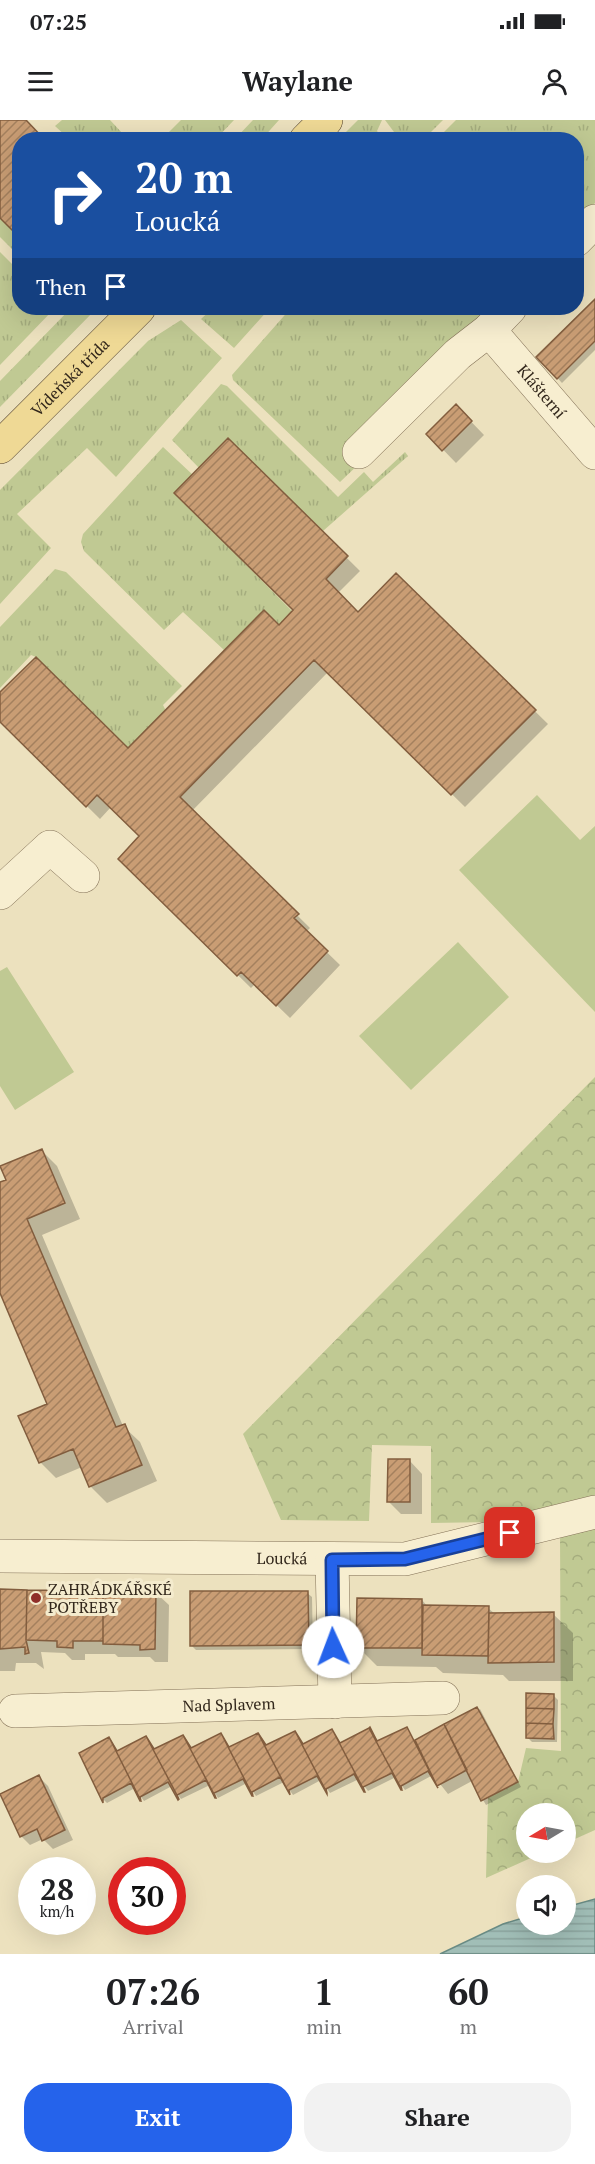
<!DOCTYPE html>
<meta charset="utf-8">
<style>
:root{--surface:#fff;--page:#f2f2f2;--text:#202124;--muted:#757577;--accent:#2563eb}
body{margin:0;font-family:"PT Serif",serif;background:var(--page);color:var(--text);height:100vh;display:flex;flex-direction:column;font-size:22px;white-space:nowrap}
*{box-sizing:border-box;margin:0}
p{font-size:20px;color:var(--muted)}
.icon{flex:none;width:33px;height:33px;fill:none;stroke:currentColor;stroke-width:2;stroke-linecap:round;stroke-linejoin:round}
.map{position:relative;height:1834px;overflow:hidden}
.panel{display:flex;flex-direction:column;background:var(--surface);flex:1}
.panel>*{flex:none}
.guide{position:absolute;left:12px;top:12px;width:572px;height:183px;border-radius:24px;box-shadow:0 6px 24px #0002;background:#1a4fa0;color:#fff;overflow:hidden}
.needle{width:39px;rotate:260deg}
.fabs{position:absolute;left:516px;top:1683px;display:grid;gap:12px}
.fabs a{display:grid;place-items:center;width:60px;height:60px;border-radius:50%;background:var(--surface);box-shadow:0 6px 24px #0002;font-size:30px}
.speed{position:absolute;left:18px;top:1737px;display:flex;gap:12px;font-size:30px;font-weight:700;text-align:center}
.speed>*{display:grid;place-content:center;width:78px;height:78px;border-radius:50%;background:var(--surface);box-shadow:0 6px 24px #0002;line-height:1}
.speed small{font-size:15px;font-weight:400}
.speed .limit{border:9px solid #d22;background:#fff;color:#111}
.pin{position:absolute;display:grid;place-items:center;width:51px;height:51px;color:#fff;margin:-26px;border-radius:12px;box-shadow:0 3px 9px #0006}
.me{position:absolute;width:66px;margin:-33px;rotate:358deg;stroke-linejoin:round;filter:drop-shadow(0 0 4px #0008)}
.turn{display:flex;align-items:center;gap:21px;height:126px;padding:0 24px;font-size:27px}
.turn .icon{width:78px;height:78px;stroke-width:2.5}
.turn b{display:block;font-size:42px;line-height:51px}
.then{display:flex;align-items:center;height:57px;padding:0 24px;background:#0003;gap:12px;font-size:22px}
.eta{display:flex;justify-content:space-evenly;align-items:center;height:102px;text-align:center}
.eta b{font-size:36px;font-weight:700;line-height:42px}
.primary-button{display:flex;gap:12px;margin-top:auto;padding:12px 24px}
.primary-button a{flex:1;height:69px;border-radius:24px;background:var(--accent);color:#fff;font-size:24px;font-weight:700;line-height:69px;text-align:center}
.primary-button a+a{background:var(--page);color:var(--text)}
.status{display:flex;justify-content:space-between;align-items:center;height:42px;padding:0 30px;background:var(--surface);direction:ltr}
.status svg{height:16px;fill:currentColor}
header{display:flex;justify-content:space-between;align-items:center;height:78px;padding:0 24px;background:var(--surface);font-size:27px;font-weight:700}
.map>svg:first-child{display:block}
.grass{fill:url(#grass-tufts)}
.park{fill:url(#park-crowns)}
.pitch{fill:#c0c993}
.water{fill:url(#water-rules);stroke:#698b84;stroke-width:1.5}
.shadow{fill:#0003}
.building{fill:url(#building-hatch);stroke:#825d3e;stroke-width:1.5}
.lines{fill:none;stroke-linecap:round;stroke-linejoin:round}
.minor-casing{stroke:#837157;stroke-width:34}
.major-casing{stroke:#513f2c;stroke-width:34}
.minor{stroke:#f7eed0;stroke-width:33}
.major{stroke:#efd995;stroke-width:33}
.route-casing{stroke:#184099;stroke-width:15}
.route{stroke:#2563eb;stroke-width:10}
.poi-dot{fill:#902f29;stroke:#f4ebcd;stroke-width:2}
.labels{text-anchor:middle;stroke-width:6;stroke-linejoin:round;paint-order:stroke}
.street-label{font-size:16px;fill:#33281c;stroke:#f4ebcd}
.poi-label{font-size:16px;fill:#33281c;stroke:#f4ebcd;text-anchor:start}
</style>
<div class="status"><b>07:25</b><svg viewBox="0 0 49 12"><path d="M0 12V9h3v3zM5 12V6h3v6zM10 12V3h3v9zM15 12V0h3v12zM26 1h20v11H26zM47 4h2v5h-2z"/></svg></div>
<header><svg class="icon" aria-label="menu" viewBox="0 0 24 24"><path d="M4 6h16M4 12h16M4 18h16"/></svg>Waylane<svg class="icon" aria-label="person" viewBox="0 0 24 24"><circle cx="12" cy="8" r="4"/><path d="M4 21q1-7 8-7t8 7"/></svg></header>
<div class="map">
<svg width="595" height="1834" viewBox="0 0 595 1834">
<defs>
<pattern id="grass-tufts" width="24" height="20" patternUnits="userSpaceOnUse" patternTransform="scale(1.5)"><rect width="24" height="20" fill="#c0c993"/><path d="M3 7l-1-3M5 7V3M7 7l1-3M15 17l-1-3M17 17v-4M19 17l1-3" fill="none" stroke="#a5ad7e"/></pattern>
<pattern id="park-crowns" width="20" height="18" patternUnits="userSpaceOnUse" patternTransform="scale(1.5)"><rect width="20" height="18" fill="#c0c993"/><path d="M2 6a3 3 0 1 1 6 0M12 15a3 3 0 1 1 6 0" fill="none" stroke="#a5ad7e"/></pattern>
<pattern id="water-rules" width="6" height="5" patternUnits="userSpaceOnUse" patternTransform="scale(1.5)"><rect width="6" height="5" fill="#a1beb7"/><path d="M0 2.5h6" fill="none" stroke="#8ba39d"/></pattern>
<pattern id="building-hatch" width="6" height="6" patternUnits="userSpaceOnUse" patternTransform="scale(1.5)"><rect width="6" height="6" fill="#c99d74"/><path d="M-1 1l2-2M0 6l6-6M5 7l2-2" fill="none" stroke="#a4805e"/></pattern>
</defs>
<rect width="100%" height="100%" fill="#ece1be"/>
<path class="grass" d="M62,0h48l13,14 -5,5h-49l-14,-13z
M181,0h53l-18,19h-54z
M253,0h26l-17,19h-27z
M358,0h24l-5,11 6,8h-44z
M385,0h58l-19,19 -24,1z
M456,0h139v83l-19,19v-82h-140z
M0,98l19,19v19l-19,-19z
M0,132l19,19 1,37h35l-55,57z
M71,188h26l-97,99v-26z
M213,188h57l-36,40 -33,-29z
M291,188h200l-131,155 -20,19 -107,-102 -1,-5z
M181,200l41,38 -106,119 -29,-29 -70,66 34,34 -51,56v-114l148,-149z
M221,264l6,2 111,111 26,-25 9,10 32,-30 3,4 -85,75 -94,-91 -29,29 -28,-29z
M163,327l30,28 -18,18 118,119 -14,13 -14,-13 -41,38 -41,-38 -19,18 -80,-79 -3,-9 2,-8z
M55,449l11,3 116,114 -19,19 3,6 -38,39 -92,-93 -5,-2 -31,33v-61z"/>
<path class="park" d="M595,957v422l-103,23 -61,1v-77l-59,-1 -3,76 -88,-1 -38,-86z
M595,1406v304l-29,13v-29h-40v38l16,1 -56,25 2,-81 30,-15 8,-34 35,3 -1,-217z"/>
<path class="pitch" d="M537,675l43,45 15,-14v186l-136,-142z
M458,822l51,55 -98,93 -52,-54z
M7,847l67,105 -59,38 -15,-24v-115z"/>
<path class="water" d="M595,1779v55h-155l63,-30 23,-7v7h40v-17z"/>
<path class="shadow" d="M595,181v49l-33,33 -24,-26z
M456,286l28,29 -28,28 -28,-29z
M228,320l132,131 -22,22 21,21 37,-39 152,149 -83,83 -137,-135 -136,139 118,117 -4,4 34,33 -50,53 -35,-34 -4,4 -131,-129 21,-23 -30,-29 -11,12 -100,-99v-26l128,56 151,-123 16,-17z
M41,1030l16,16 23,53 -38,16 81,191 17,16 17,39 -50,22 -16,-16 -9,-20 -26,11 -16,-16 9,-57 -49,-115v-106l8,-3z
M409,1340l13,14v40h-21l-13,-13z
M0,1471l155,1 14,13 -1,57h-13l-5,-5h-32l-3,-3h-30v6h-13l-7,-7 -24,-1 3,17 -8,-6h-20l-1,8h-15z
M307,1473l5,4 1,52 -117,1 -5,-5z
M422,1480l6,7 60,1 7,6h58l20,19v48h-64l-6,-6 -60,-2 -7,-6 -59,-1 -19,-19z
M553,1575l5,5 -1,42h-25l-4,-4z
M480,1589l41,78 -35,18 -14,-24 -24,13 -15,-19 -28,15 -9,-13 -28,14 -9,-12 -29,14 -9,-13 -28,15 -9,-13 -28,14 -9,-13 -29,15 -8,-13 -29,14 -9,-13 -28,15 -9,-13 -28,15 -5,-5 8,-59 9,13 28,-14 9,12 28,-14 9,13 29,-14 8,13 29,-15 8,13 28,-14 9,13 28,-15 9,14 29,-15 9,13 27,-14 9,14z
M39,1657l9,9 25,54 -20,9 -10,-10 -13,6 -9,-9z"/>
<path class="building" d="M0,0h26l19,20h-25l-1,97 -19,-19z
M595,179v42l-38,38 -21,-22z
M456,284l16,17 -30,30 -16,-17z
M228,318l120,118 -22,23 32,33 38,-39 140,137 -85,85 -137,-135 -134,137 119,117 -5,4 34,33 -52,55 -35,-34 -4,4 -119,-117 21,-23 -42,-41 -11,12 -86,-85v-30l36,-35 92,91 136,-138 15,15 14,-15 -119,-117z
M42,1029l23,54 -38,16 89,208 9,-3 17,41 -53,22 -16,-38 -34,14 -21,-47 29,-12 -47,-111v-111l6,-2 -6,-14z
M388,1339h22v43h-23z
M0,1469l27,1 -1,50 3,13 -4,1v-7l-25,2z
M27,1470l76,1v50h-30v7l-16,-1v-6l-31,-1z
M103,1471h53l-1,58 -15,1v-5l-37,-1z
M190,1471h118l1,54 -119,1z
M357,1478l65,1v49h-66z
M423,1485l66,1 -1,50 -66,-1z
M554,1492v50l-66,1 1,-50z
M526,1573l28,1v15l-28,-1z
M477,1587l41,75 -37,19 -37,-77z
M526,1588l28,1 -1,15 -27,-1z
M526,1603l27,1 1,15 -28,-1z
M444,1604l23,46 -30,16 -22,-46z
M370,1607l7,14 30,-14 31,61 -10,-17 -27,15 1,4 -33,-62z
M369,1608l33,62h-1l-9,-17 -29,14 2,5 -33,-63 8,14z
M332,1609l33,63h-1l-10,-18 -28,15 1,4 -32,-62 8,13z
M295,1611l32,62v1l-10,-18 -28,14 1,5 -32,-62 8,12z
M221,1613l8,14 29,-14 32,62 -10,-18 -28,15 1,4z
M221,1613l32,63h-1l-9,-17 -29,14 2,5 -33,-63 8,13z
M183,1615l33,63h-1l-9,-18 -29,15 2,4 -33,-63 8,13z
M146,1616l33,63 -1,1 -10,-18 -28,15 1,4 -32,-64 8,14z
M109,1617l32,64h-1l-9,-18 -28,15v5l-24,-50z
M39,1655l26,55 -23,11 -5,-12 -17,8 -20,-43z"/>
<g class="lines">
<defs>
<g id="minor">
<path d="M576,120l19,-19"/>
<path id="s1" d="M489,210l106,123"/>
<path d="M359,332l99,-98 31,-24 21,-22"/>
<path d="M0,773l50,-46 33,29"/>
<path id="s2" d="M0,1436l405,3 190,-47"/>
<path d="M332,1439l3,143"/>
<path id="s3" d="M15,1591l428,-13"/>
</g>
<g id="major">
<path d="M306,20l20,-20"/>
<path id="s4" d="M0,327l139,-139"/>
</g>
</defs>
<use href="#minor" class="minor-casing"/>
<use href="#major" class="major-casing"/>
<use href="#minor" class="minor"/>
<use href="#major" class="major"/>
</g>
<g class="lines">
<defs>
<path id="route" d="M333,1527l-1,-87 73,-1 105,-26"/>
</defs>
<use href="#route" class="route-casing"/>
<use href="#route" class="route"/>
</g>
<circle class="poi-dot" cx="36" cy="1478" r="6"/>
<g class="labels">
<g class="street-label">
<text dy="6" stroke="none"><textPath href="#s4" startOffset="99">Vídeňská třída</textPath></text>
<text dy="6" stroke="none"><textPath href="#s1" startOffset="81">Klášterní</textPath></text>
<text dy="6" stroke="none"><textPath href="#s2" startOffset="282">Loucká</textPath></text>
<text dy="6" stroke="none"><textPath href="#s3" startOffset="214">Nad Splavem</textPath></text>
</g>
<g class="poi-label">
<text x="48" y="1475">ZAHRÁDKÁŘSKÉ<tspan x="48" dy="18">POTŘEBY</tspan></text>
</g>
</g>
</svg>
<div class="fabs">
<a><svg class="needle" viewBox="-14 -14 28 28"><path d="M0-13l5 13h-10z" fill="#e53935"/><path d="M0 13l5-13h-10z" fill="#757577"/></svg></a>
<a><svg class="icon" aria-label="sound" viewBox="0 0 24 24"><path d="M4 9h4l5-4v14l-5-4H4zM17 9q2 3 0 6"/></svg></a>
</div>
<div class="speed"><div>28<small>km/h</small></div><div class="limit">30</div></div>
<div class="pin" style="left:510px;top:1413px;background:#d93025"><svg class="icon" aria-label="arrive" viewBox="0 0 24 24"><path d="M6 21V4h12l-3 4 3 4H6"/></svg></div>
<svg class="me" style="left:333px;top:1527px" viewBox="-20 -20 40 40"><circle r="19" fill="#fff"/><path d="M0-13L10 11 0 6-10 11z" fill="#2563eb"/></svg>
<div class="guide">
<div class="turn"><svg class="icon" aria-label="right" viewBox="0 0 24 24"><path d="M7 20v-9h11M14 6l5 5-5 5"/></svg><div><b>20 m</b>Loucká</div></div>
<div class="then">Then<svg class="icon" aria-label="arrive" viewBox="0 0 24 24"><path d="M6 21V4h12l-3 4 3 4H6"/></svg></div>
</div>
</div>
<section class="panel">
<div class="eta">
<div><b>07:26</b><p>Arrival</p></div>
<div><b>1</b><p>min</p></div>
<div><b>60</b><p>m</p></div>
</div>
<div class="primary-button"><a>Exit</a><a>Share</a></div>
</section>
